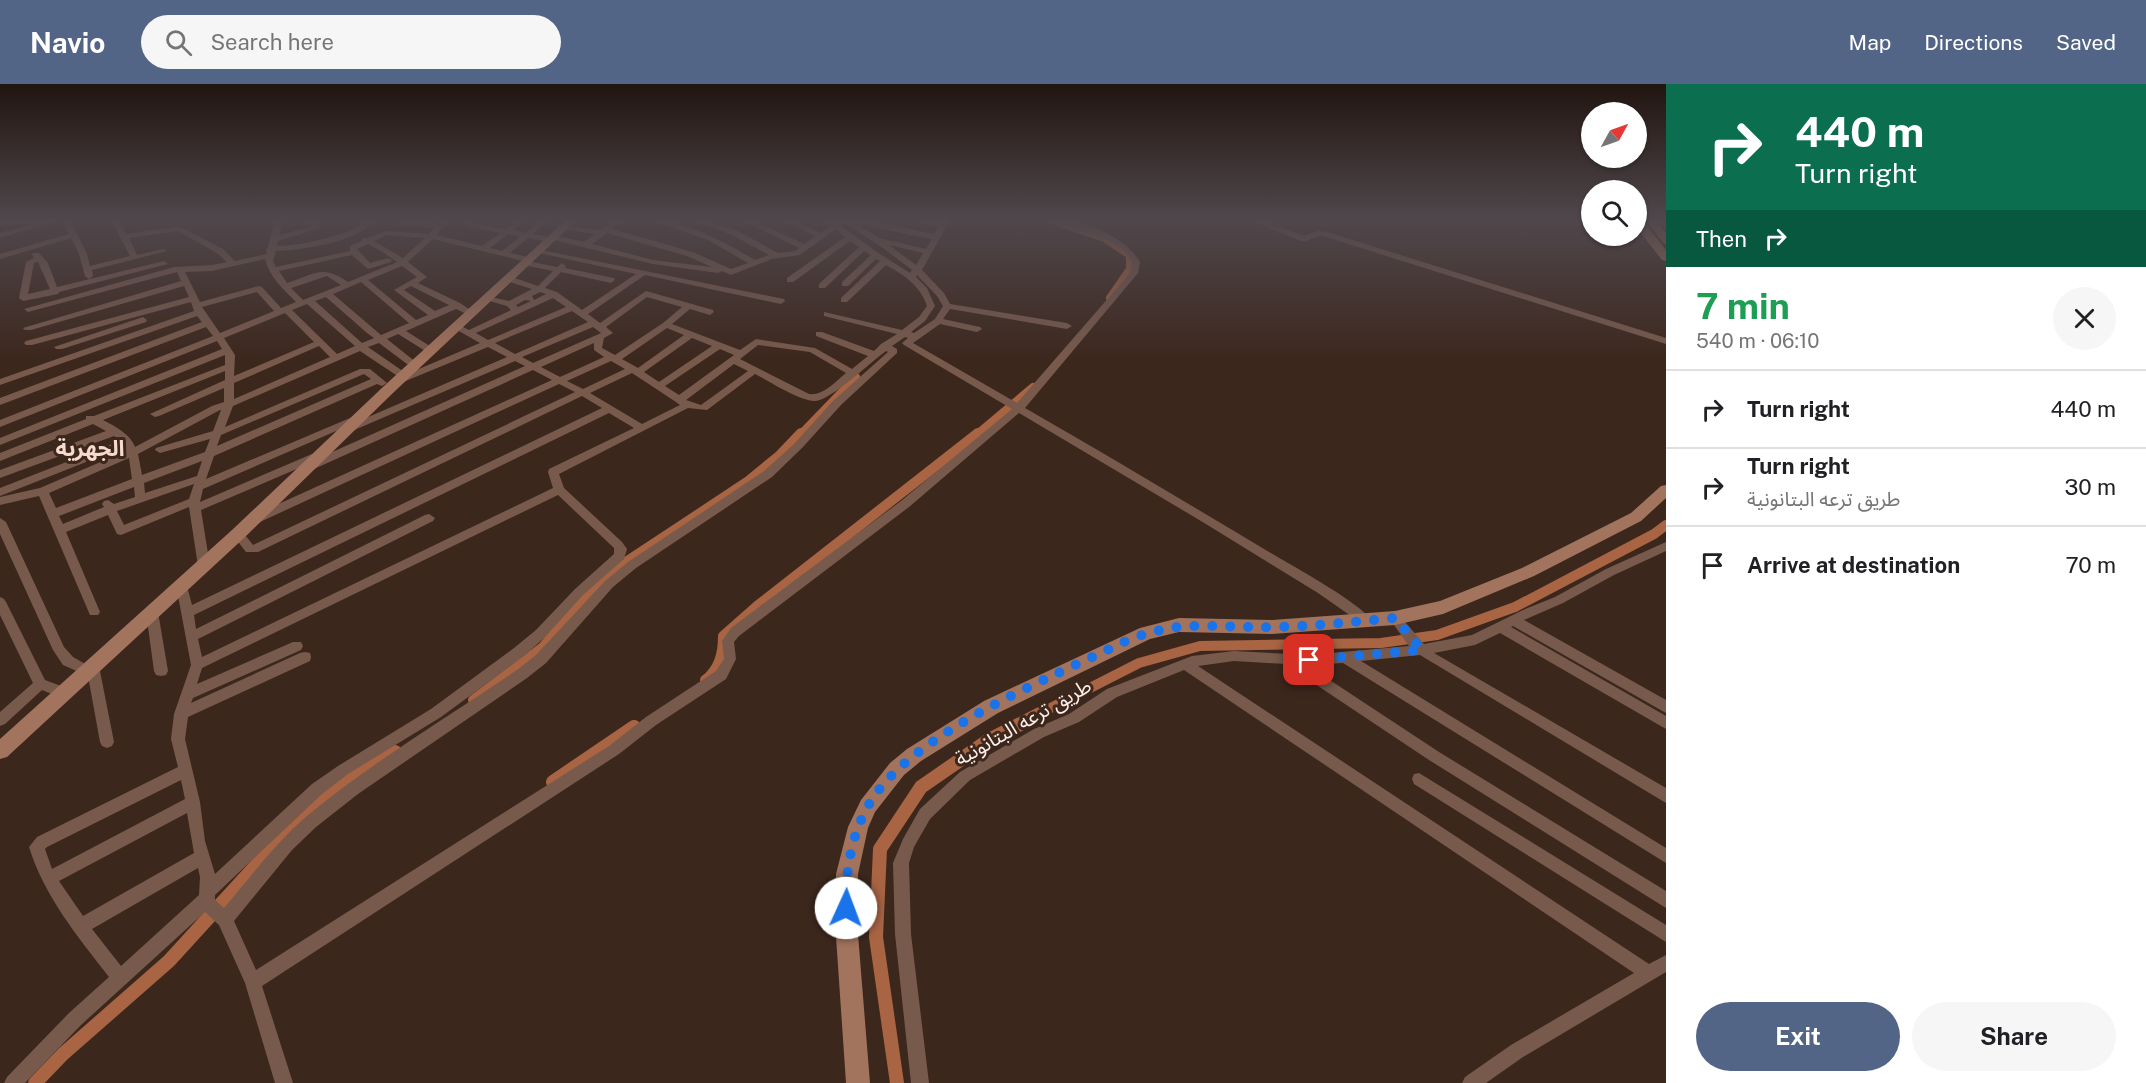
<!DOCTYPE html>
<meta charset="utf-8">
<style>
:root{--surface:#fff;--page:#f6f6f6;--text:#202124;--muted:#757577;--line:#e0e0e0;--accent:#536586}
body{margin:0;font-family:"Public Sans","Noto Sans Arabic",sans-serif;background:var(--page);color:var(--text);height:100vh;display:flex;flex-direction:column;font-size:22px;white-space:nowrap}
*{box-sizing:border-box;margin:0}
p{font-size:20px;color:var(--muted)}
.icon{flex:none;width:33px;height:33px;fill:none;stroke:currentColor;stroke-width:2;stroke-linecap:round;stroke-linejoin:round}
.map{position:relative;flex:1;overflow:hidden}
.side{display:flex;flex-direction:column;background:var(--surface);width:480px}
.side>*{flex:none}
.guide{background:#0b6e4f;color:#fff;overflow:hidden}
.needle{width:39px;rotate:50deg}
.buttons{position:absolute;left:1581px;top:18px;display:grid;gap:12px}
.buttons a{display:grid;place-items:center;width:66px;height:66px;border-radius:50%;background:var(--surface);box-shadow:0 2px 4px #0004;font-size:30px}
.pin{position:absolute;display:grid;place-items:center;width:51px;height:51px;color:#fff;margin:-26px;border-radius:12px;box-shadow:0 3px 9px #0006}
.me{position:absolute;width:66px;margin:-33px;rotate:2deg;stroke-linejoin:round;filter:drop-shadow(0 0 4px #0008)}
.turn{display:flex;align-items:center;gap:21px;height:126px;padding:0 30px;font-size:27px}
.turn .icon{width:78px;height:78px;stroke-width:2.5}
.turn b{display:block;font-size:42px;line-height:51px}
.then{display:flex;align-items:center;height:57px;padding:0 30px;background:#0003;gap:12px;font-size:22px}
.round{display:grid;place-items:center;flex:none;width:63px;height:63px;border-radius:32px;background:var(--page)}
.overview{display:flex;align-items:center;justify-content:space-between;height:102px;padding:0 30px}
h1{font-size:36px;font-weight:700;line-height:45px;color:#1e9e55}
.button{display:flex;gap:12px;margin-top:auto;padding:12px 30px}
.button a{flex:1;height:69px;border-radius:36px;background:var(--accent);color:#fff;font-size:24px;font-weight:700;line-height:69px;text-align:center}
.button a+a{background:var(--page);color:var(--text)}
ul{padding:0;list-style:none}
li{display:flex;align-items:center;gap:18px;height:78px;padding:0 30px;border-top:2px solid var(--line)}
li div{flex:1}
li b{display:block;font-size:22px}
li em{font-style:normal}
header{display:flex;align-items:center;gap:36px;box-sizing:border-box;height:84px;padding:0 30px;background:var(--accent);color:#fff}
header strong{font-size:28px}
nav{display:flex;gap:33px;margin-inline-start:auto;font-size:21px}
.search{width:420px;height:54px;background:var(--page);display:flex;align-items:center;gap:15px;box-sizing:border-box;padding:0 21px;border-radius:33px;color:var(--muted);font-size:22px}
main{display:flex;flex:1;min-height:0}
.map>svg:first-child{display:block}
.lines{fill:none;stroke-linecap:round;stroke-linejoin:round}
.canal-far2{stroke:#a86443;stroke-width:8}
.canal-far1{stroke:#a86443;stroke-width:10}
.canal{stroke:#a86443;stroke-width:14}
.street{fill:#785a4c;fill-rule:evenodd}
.secondary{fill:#a2735d;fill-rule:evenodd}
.route{stroke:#1a73e8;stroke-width:10;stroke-dasharray:0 18}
.labels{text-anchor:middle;stroke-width:6;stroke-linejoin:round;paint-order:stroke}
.street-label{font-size:20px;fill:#fdeee7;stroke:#3c271d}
.quarter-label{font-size:22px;font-weight:bold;fill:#f7dacd;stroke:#3c271d}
</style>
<header>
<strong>Navio</strong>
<div class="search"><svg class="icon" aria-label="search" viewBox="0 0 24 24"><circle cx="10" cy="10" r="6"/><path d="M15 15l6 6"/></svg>Search here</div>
<nav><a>Map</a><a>Directions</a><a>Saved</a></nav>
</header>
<main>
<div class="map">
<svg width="1666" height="999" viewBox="0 0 1666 999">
<rect width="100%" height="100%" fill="#3c271d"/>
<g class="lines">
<path class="canal-far2" d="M1052,136l52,18 26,17v14l-20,29
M1651,136l15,20
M800,351l56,-58
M976,351l57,-48"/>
<path class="canal-far1" d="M705,596c14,-11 18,-26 18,-44l34,-30 221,-173
M473,616l70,-53 36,-44 44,-39 124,-82 33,-27 21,-22
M1037,631l102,-52 61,-17 181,-3 56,-8 78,-28 139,-73 12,-9"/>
<path class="canal" d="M553,698l81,-55
M35,999l28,-29 106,-93 125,-137 47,-41 54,-31
M897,999l-21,-146 4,-88 41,-62 68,-47 51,-26"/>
<path class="street" d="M38,136v3h-3l-35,2v-4z
M48,136h12l-60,18v-5z
M62,136h8l17,34 3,12 40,-10 -19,-36h8l7,14 53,-8 44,23 12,12 32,-7 -1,-5 2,-2 7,-27h8l-4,15 32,-8 -6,-7h8l7,8 -42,13 -1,5c24,-1 46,-6 69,-14 10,-4 19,-12 30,-12 -19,22 -73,30 -100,31l-3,10 3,6 74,-16v-5l12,-5v-3h6l18,-7 43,3 5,-6 -34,-3 -1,-2 4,-2 35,3 3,-4h8l-13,15 46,11 18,-13 -34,-7v-4l39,7 12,-9h9l-13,10 12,3 16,-13h9l-17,14 16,3 4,-2 31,7 11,-8 -31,-5 -4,-2 4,-2 36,5 14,-10h9l-11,9 81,23 38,17 17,-6 -40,-23 -58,-20c35,-1 76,23 105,40l14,-5 -37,-20 -39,-15h11l34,11 40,22 17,-2 4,-3 -57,-28h10l52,24 11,-8 -32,-16h10l28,13 10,-8 -6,-5h9l2,2c17,-8 77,8 98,12l4,-7 -26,-7 29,2 1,-2h8l-28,50 22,23 6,11 117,19 5,3 -5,3 -117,-20 -7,10 37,8 2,2 -5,3 -37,-8 -27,19 104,60 113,-130 2,-11c-16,-30 -51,-25 -76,-42 28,-1 70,17 84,42l-2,11 -113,135c86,49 170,100 256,151 19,11 80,45 90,61l-2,3h-8l-43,-30 -117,-72 -182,-108 -110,94 -170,129 -5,6 2,17 -10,20 -70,46 -37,29 -357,232 31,97h-18l-30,-100 -26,-58 -14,-13 -124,113 -56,58h-21l3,-6 62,-64 40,-36c-31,-40 -65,-81 -80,-130l8,-10 141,-70 -7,-28 3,-25 17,-49 -15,-80 2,-3h8l6,23 410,-197 -20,-12 -324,156h-12l-14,-18 2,-3h8l11,14 322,-153 -16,-8 -299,138 -4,1 -6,-4 2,-3 300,-136 -19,-10 -219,99h-8v-4l-105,45 9,56 -6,4 -6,-4 -9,-59 -68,28 -4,-1 -9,-19 -42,17 34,80 -2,3h-8l-51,-119 -39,9v-8l40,-9 86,-37 -2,-4 -124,49v-8l120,-47 -6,-5 -114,42v-8l106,-39 -13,-7 -93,37v-8l86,-34v-3h8l131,-51v-10l-225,90v-7l222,-89 -5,-8 -217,86v-7l213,-84 -7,-9 -206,78v-7l202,-76 -5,-6 -197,69v-6l194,-68 -3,-9 -159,43h-6l-2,-2 2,-2 163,-44 -5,-11 -153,44h-6l-2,-2 158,-47 -4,-9 -149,40 -4,-3 150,-42 38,-2 15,-3 -10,-9 -39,-22 -49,7 8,17 26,-6 4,2 -75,19 1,6 -4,3 -4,-3 -6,-22 -8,-16 -71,21v-5l69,-20zM845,139l38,25 29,22 -2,3 -33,-21 -36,-26zM858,140l74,15 -6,10 -47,-11zM836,145l9,8 -58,41v4h6l57,-41 9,6 -40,37v4h6l39,-37 7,4 -29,27v4h6l28,-27 4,2 -39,37v4h6l39,-37c18,10 34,20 41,41l-8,11 -17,13 -78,-18v4l73,18 -16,10 -7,7 -52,-19h-6v4l52,20 -16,13 -37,-21 -59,-9 -16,11 -68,-26 18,-15 20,6 4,-3 -1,-2 -67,-19 -46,32 -12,-9 57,-39 136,29 4,-3 -1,-2 -248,-50v4h3l97,21 -54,36 -25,-18 -12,-4 16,-16 50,11 4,-3 -1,-2 -49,-10 1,-2 -4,-3 -5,4 -25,-5v-4l-22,-5 18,-15 22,4 4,-2 99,24 65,9 4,-2 9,4 41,-16 28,-4zM607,149l80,23 25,11 -59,-7 -61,-16zM508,150l12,3 -18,14 -12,-3zM387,151l38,3 -22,20 -29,-17zM433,155l90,22v4l30,6 -15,15 -26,-9h-6v4l26,8 -23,12 -23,-5v4l21,6 4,4 -42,20 -14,-7 -5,3 30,17 -73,31 -39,-27 11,-4 32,24h6v-4l-30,-24 11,-5 29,18h6v-4l-27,-17 50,-22 15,7 4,-3 -15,-10 -42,-20 9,-6 -19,-15zM368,160l13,7 16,11 -49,20c-26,-18 -33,-8 -61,1l-8,-12 73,-16 16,14 23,-7 1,-2 -4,-2 -18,5 -13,-14zM889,161l34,8 -7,12zM265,175c4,17 18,30 31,43l-15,6 -19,-21 -3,-1 -59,16 -15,-30 27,-1zM402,182l15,11 -23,13 34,25 -12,5 -48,-40zM917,191l20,21 6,10 -8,13 -21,14 -3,-1 14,-11 10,-15 -8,-18 -11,-11zM327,192l14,9 -38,15 -12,-12zM361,198l48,41 -28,12 -48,-41zM411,202l38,19 -14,6 -31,-21zM257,208l17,19 -54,22 -18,-26zM540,208l6,2 -12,6 -2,-4zM326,213l41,36 7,5 -12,5 -47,-42zM647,213l35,10 -19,16 -48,32 -13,-7 2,-10 9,-5 -7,-6zM553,214l13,9 -78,33 -12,-7zM525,216l6,1 -13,6 -2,-2zM307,220l48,42 -18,8 -45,-44zM572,227l16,11 -73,32 -20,-11zM285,229l29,29 -80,34 1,-21 -11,-17zM593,243l8,6 -68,30 -11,-6zM667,244l17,7 -46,33 -16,-9zM905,253l3,1 -6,5 2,2 108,64 -111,92 -170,127 -9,13 2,18 -8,12 -70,46 -37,29 -353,224 -22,-49 58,-71 24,-23 42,-33 169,-116 19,-15 67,-76 23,-19 136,-91 30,-29 39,-43 56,-52v-4l-5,-3zM692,254l20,8 -53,36 -15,-10zM594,259v7l10,7 -44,20 -19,-10zM758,261l52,7 36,21c-11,9 -23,23 -37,21l-69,-35zM319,262l11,11 -96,42v-16zM488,263l19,10 -148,64 -1,-3h-8l-144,61 8,-23 163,-72 5,2 5,-3 -17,-14h-10l-135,58 8,-21 127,-55 39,26 -8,5 5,3zM720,265l14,6 -55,40 -14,-9zM886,267l2,1 -55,49 -39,43 -30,27 -136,91 -23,19 -69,74 -19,15c-70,48 -145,92 -210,146 -32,27 -56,61 -83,92l-9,-8v-5l107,-101 26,-20 93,-57 83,-61 20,-18 39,-43 41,-36 3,-10 -5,-7 -58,-54 -5,-14 129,-66 19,2 48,-36c16,8 42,26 60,27 15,0 57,-40 71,-50zM515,277l10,5 -204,91 -1,-3h-8l-112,48 3,-13 140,-61 1,3h8zM611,277l14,8 -42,20 -16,-8zM734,280l14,7 -47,34 -15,-5zM225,287v9l-75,34 5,3 4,-1 65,-28v14l-12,4 -77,41c-4,-12 -20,-21 -32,-27zM632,289l44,29 4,3 -38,19 -52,-31zM364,290l7,5 -154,67 4,-11zM220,326h1l-8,21 -57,17 -1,2 5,3 50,-14 -5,13 -63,23 -4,-21zM609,329l25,15 -85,41 -1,3 5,16 -351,169 -4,-18 235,-118 2,-3 -6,-4 -4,1 -229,114 -2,-14zM129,374l3,21 -76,29 -7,-15zM202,377l-5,15 -52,17 -1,-10zM194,400l-5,15 -65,26 -7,-14zM134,403l1,10 -21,7 -6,-4 -4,1 -2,3 2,3 -41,17 -4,-8zM558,411l56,53v6l-39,35 -39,41 -22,18 -83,61 -93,57 -26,18 -97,90 -10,-33 -5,-39 -15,-63 3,-22 122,-56 1,-4 -1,-4 -5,-1 -5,1 -109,50 2,-5 108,-48 2,-4 -2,-4h-8l-96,42 5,-16zM181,696l4,19 -133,70 -7,-20 2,-2zM187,729l7,40 -111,63 -24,-35zM198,784l2,9 -1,18 -78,71 -29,-37z
M1250,136h11l43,16 13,-5 10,1 339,106v6l-343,-108c-8,-1 -14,6 -22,5z
M1659,136h7v7h-3z
M33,169h6l9,10 9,24 107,-26 4,3 -109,28 -1,2 -35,7 -4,-3 7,-36 8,-4 -2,-3zM38,178l12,27 -22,5 6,-31z
M143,233l4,3 -1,2 -84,27h-6l-2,-2z
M0,434l6,4 58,125 9,10 14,8 6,-4 5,1 1,4 15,76 -2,4 -5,2 -5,-2 -2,-4 -12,-66 -25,-11 -10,-15 -53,-116z
M1666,458v9l-52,24 -51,28 -39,17 142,80v13l-153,-87 -2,1 155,89v13l-166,-96 -25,12 -41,8 232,135v15l-246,-148 -59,6 305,187v15l-323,-200 -36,2 132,87 227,139v17l-237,-148 -144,-96 -51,-3 -36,5 451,298 17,-9v17l-143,85 -37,26h-24l3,-6 46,-32 123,-72 -450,-303 -67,27 -38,25 -35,15 -74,43 -40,39 -16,28 -5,16 2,71 18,149h-18l-16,-149 -2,-71 10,-24 17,-30 40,-37 74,-43 35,-15 38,-25 85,-33 42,-5 75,4 100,-9 -20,-28 2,-3h8l25,29 48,-9 51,-25 32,-13 51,-28z
M0,513l4,2 2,3 39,78 24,9 2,4 -2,4 -5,2 -22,-9 -37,34 -5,2v-14l33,-29 -33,-68z
M152,523l4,2 2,3 10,59 -2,4 -5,1 -5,-1 -2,-4 -8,-59 2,-3z
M1419,689l247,152v17l-252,-158 -2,-5 2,-5z"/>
<path class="secondary" d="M566,136h11l-183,172 -150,146 -237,219 -7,2v-20l232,-209 152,-144z
M1636,136h6l24,30v11l-4,-1 -26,-33z
M1666,401v13l-25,23 -107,55 -91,38 -48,11 -123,9 -93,-2 -29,7 -152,74 -77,48 -17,14 -29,37 -7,16 -10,46 -1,48 13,161h-24l-11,-161 1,-48 12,-47 13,-27 29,-37 17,-14 77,-48 156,-73 39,-10 93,2 123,-9 45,-10 82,-33 109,-55 30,-27z"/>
</g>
<linearGradient id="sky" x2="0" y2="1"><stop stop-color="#211510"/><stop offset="0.49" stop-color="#50474c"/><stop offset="1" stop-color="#50474c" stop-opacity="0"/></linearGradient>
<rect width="1666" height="276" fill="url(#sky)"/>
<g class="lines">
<path class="route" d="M846,824c-1,-33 5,-72 22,-102 40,-72 183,-128 256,-164 58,-25 92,-13 151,-15 40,-1 80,-5 120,-9l27,32 -113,10"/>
</g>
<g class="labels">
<g class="street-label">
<text transform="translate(1023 638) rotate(-30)" y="7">طريق ترعه البتانونية</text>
</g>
<g class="quarter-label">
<text x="90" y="372">الجهرية</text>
</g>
</g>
</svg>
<div class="buttons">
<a><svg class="needle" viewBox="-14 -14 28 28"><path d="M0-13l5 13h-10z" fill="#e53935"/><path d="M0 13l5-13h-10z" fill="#757577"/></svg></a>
<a><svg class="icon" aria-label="search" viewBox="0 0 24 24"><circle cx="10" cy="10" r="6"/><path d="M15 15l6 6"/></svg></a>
</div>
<div class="pin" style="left:1309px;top:576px;background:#d93025"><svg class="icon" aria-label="arrive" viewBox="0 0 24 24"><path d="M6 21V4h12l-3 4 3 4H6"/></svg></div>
<svg class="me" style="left:846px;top:824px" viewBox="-20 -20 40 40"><circle r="19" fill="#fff"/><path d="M0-13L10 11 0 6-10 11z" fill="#1a73e8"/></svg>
</div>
<section class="side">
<div class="guide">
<div class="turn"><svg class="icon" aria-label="right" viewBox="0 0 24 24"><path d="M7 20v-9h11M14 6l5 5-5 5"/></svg><div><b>440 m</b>Turn right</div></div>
<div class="then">Then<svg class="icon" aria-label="right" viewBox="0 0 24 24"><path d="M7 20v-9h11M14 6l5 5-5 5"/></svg></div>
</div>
<div class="overview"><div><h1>7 min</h1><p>540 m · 06:10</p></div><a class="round"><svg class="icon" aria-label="close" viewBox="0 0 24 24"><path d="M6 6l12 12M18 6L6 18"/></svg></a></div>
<ul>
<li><svg class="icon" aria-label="right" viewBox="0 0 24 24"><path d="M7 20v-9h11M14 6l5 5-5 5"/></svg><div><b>Turn right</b></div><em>440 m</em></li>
<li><svg class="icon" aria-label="right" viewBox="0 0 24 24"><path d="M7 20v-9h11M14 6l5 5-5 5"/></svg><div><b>Turn right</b><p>طريق ترعه البتانونية</p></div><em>30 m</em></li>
<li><svg class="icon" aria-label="arrive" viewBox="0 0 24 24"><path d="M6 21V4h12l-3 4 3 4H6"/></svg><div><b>Arrive at destination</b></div><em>70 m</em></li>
</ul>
<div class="button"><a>Exit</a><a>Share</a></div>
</section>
</main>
